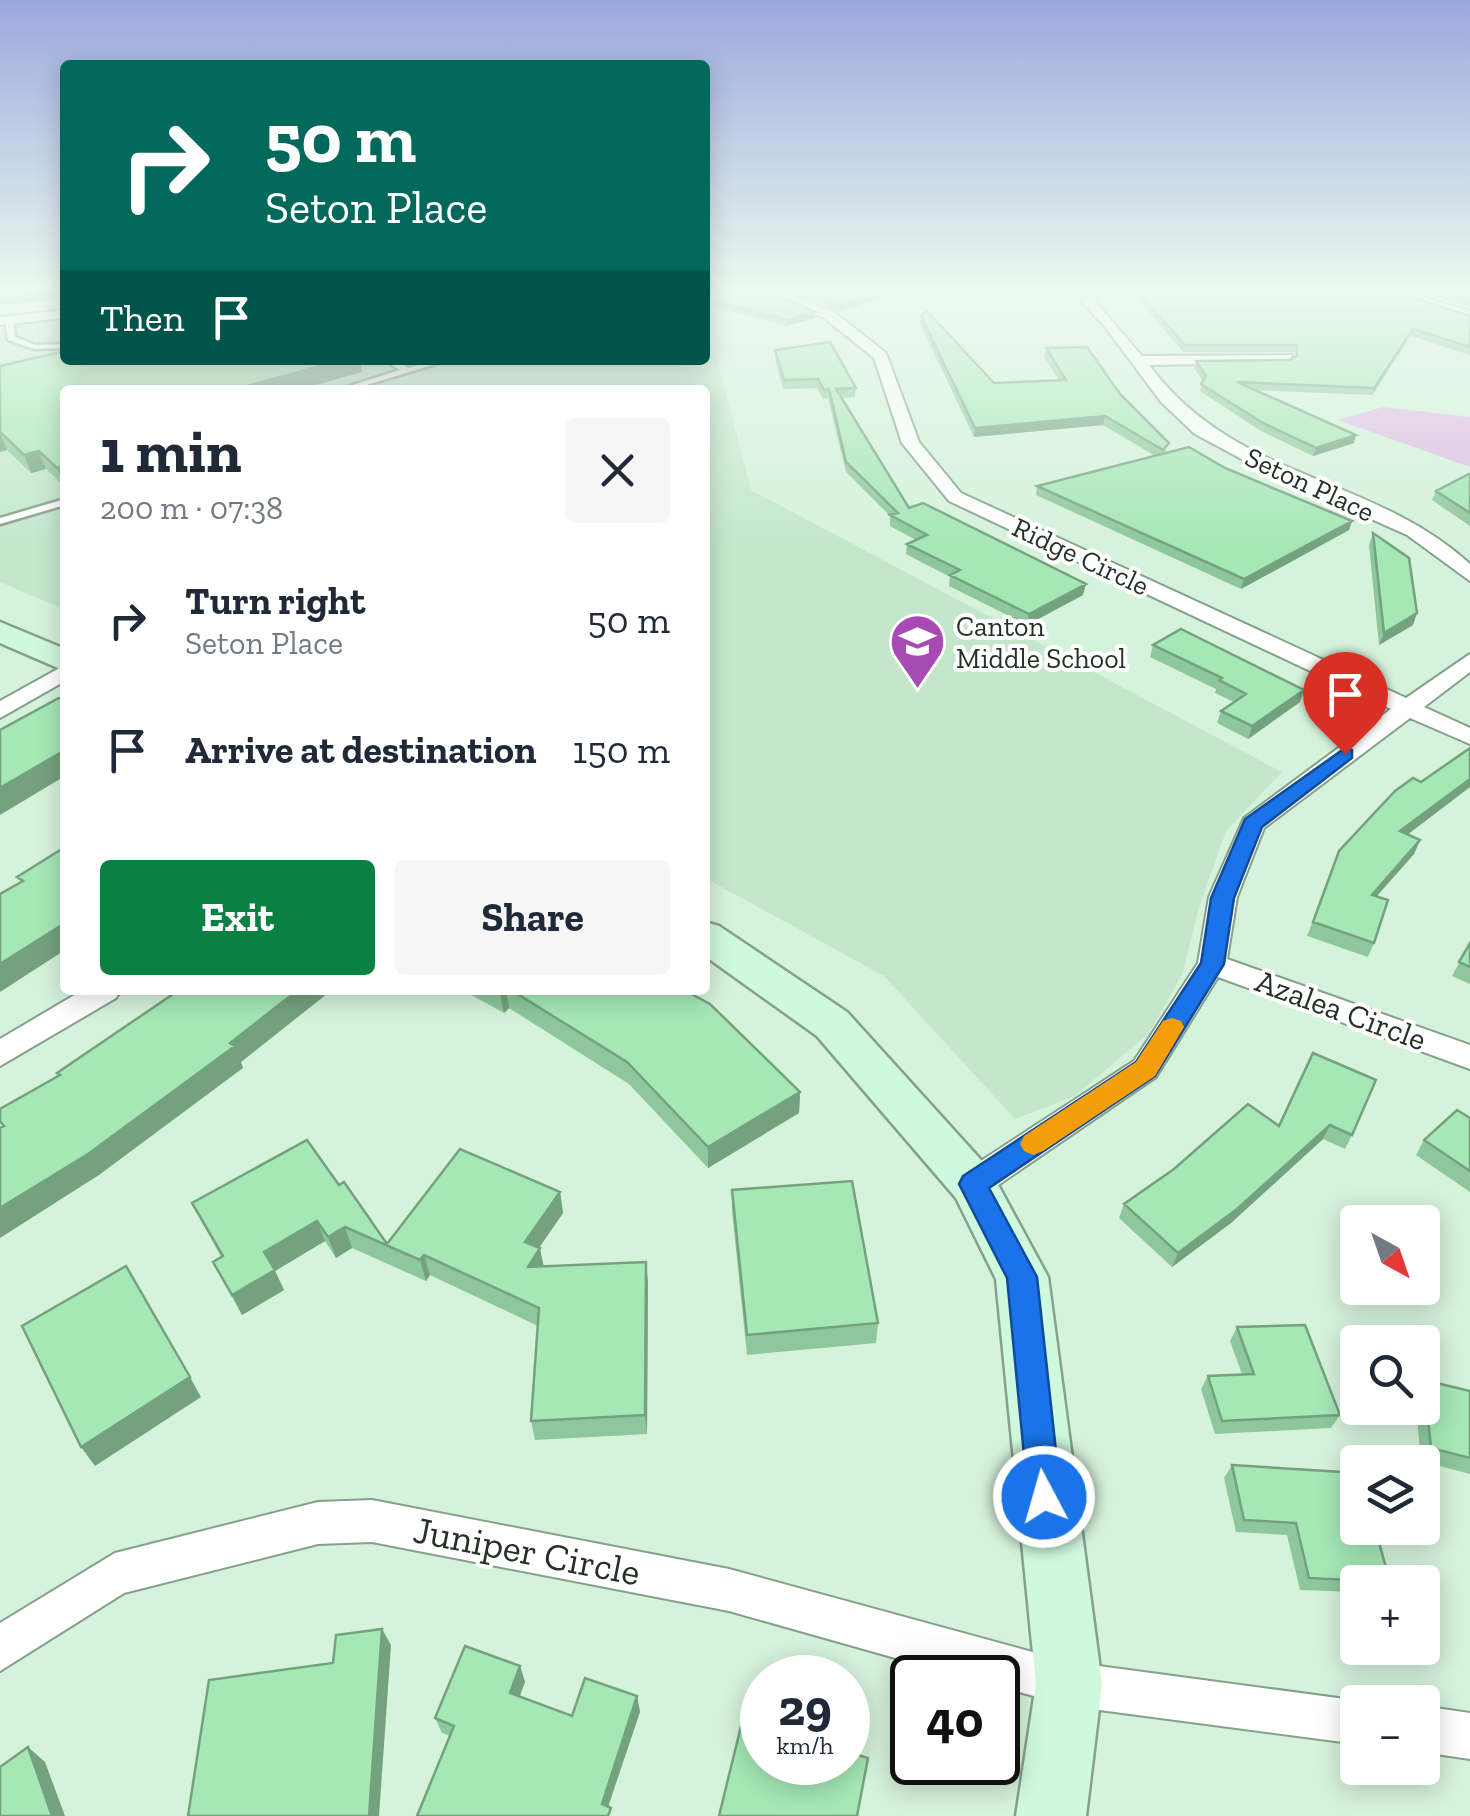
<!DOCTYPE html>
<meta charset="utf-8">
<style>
:root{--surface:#fff;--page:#f6f6f7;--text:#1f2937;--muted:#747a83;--accent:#0b8043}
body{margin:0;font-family:"Zilla Slab",serif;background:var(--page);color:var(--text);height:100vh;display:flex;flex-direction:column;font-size:38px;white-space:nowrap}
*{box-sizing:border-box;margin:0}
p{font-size:32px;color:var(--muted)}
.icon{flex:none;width:55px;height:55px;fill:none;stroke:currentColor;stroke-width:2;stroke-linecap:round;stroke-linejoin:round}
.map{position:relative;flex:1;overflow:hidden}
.details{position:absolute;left:60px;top:385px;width:650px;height:610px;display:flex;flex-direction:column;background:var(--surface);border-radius:10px;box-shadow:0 5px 25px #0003}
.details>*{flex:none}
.top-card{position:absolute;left:60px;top:60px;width:650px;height:305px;border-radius:10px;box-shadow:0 5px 25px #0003;background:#00695c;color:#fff;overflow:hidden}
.needle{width:65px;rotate:140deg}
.controls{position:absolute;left:1340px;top:1205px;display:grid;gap:20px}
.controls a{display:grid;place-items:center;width:100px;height:100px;border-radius:10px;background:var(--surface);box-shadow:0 5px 25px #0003;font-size:50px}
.speed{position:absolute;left:740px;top:1655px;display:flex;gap:20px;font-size:50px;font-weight:700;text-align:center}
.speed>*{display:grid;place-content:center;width:130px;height:130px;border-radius:50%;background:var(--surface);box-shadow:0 5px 25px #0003;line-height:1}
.speed small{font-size:25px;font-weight:400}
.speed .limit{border:5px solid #111;border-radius:15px;background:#fff;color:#111}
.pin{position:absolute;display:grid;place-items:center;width:85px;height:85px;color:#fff;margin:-102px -42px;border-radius:50% 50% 50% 0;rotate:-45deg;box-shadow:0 0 10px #0007}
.pin .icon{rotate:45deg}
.me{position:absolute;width:110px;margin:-55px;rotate:354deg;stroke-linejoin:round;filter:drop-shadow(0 0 8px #0008)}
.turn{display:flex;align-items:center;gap:35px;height:210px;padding:0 40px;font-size:45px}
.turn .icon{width:130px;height:130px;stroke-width:2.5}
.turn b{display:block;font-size:70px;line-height:85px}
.then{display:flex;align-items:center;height:95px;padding:0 40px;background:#0003;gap:20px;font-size:38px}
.round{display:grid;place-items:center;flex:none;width:105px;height:105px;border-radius:10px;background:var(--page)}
.overview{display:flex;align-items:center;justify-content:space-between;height:170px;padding:0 40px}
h1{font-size:60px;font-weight:700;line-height:75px}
.button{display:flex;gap:20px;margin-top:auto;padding:20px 40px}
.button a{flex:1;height:115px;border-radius:10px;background:var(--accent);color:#fff;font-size:40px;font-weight:700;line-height:115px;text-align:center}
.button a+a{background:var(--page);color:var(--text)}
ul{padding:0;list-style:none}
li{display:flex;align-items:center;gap:30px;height:130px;padding:0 40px}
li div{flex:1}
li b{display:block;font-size:38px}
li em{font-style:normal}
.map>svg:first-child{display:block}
.built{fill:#c4e7cc}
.green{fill:#e0b9e5}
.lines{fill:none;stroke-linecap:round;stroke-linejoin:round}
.lane-casing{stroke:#85a08b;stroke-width:5}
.street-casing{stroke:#85a08b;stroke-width:4}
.secondary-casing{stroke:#85a08b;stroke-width:5}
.lane{fill:#fff;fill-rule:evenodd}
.street{fill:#fff;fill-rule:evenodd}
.secondary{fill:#cff9dd;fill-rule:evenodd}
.wall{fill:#8ec79c}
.shaded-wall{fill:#74a27f}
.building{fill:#a5e7b5;stroke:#74a27f;stroke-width:2.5}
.route{fill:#1a73e8;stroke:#114b97;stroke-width:2.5}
.slow{fill:#f59e0b}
.labels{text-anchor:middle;stroke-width:8;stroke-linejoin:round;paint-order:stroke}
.far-street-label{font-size:28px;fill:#253027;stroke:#fff}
.far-poi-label{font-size:28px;fill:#253027;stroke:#fff;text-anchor:start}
.street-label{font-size:32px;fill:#253027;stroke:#fff}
.near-street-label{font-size:38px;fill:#253027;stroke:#fff}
</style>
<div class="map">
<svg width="1470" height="1816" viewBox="0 0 1470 1816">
<rect width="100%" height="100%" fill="#d5f2db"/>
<path class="built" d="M65,319v41h640v-16l9,4 37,142 531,282 -56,59 -27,76 -17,68 -33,58 -74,63 -60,23 -131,-143 -179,-98v-488h-640v220l-65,-28v-254z"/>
<path class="green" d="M1383,407l87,10v50l-132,-47z"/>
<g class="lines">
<defs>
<path id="lane" d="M9,318l4,2 2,17 20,8 30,-1v4l-31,1 -26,-9 -3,-20z
M384,360h10l14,8 29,-8h12l-99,30h-13l63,-20z
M65,499v6l-65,19v-6z"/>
<path id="street" d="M765,292h20l49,20 52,41 33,89 42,51 445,205 64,-44v18l-46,35 46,21v16l-60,-26 -146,110 -27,69 -10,62 243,86v24l-252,-92 -62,100 -171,117 -12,4 -12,-4 -5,-10 5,-10 173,-113 64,-98 11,-66 35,-79 147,-109 -442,-208 -47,-58 -28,-85 -50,-40z
M1072,292h15l55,64 150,-1v6l-5,2 -138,2c87,117 221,108 321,199v17l-63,-46 -145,-65 -67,-36 -34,-32 -55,-74z
M1383,292h23l64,19v8z
M65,310v8l-65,7v-8z
M65,665v16l-65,37v-17z
M83,990h38l-5,8 -116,68v-27z
M372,1500l357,69 340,93 299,40h-10v42l-289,-38 -71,-20v-8h-32l-237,-67 -357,-69 -54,2 -194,49 -124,78v-48l115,-70 203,-51z
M1422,1706l48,7v46l-48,-7z"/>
<path id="secondary" d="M0,622l65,27v22l-65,-28z
M705,922l14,4 128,86 143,158 58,107 54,407 -16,132h-70l20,-132 -40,-405 -40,-81 -139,-162 -112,-80z"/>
</defs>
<use href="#lane" class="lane-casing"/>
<use href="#street" class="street-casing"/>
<use href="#secondary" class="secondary-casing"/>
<use href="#lane" class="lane"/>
<use href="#street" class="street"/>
<use href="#secondary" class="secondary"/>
</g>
<path class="wall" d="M705,292l110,26 -29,8 -81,-22z
M795,292h81l3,1v6l-40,12z
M1125,292h272l73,24v39l-60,-19 -38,59 -117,-5 99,53 -41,13 -52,-25 -61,-40 3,-10 -9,-13 2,-7 93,-1 6,-3v-5h-112l-41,-48z
M1420,292h50v15z
M921,316l73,67 65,-3 -15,-23 2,-9 74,46 47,58 -2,2 60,14 127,53 -3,9 -108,59 -205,-94 1,-9 118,-30 -52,-31 -129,12 -54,-113z
M775,350l81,38 -1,9 -13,1 67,110 174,87 -56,30 -78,-39 1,-9 -44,-23 1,-10 9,-4 -26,-14v-10l-44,-44 -18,-74 -5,1 -6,-11 -34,1 -8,-30z
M65,360h295l2,12 -64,18h-233l-1,96 -18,-17 -15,4 -24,-23 -7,2v-86z
M1470,474v52l-38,-26 4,-9z
M1373,533l40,92 -34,20 -10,-100z
M1153,645l147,57 -52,37 -31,-16 4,-12 13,-9 -19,-9 1,-4 -66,-32z
M1470,748v39l-63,47 13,6 -6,14 -37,42 -3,47 -6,14 -61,-21 32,-85 82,-69z
M1470,943v41l-18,-8z
M462,990h222l116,102 -1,21 -91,55 -79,-84 -120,-76 -5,5z
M1313,1053l39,82 -7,14 -22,-10 -92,84 -59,44 -53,-49 5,-14 155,-78z
M1470,1118v74l-54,-37 8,-15z
M339,1185l48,59 173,-52 3,21 -24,35 5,18 102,-4 2,21 -1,151 -112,6 -4,-19 7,-95 -108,-51 -4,6 -74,-33 -16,10 -11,-17 -50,30 9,19 -42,25 -29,-53 8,-5 -29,-54z
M732,1190l146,133 -2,20 -129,12 -15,-144z
M1237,1327l103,88 -9,13 -116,6 -14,-45 7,-13 34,-2 -12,-33z
M1424,1380l46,11v83l-49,-13 -5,-53h6v-26z
M1232,1465l158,117h-32v10l-58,-2 -13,-55 -51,-3 -12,-54z
M520,1666l5,16 -6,15 53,19 65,-20 3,16 -190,24 -8,-3 -7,-15z"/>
<path class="shaded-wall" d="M51,292h14v7l-65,6v-8z
M879,293v6l-40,12v-6z
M815,312v6l-29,8 1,-6z
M1413,329l-3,7 -38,59 2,-7z
M343,360h17l2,12 -64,18h-66z
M1105,416l-2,9 -129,12 1,-9z
M0,432l7,18 -7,2z
M1356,435l-2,8 -41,13 3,-8z
M39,451l7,18 -15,4 -7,-18z
M65,466v19l-1,1 -7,-18z
M1352,521l-3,9 -108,59 3,-10z
M1086,584l-3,11 -56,30 2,-11z
M1417,613l-4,12 -34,20 5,-12z
M1304,690l-4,12 -52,37 4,-13z
M65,750v26l-65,39v-27z
M1470,779v8l-76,58 6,-14z
M1420,840l-6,14 -48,54 6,-13z
M65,923v27l-65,42v-28z
M298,990h34l-91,72 2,6 -144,107 -99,63v-30l230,-165z
M502,990h4l3,18 -5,5 -4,-21z
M800,1092l-1,21 -91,55v-21z
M1330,1125l-7,14 -92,84 -59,44 6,-14z
M560,1192l3,21 -34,49 -4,-20z
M317,1221l8,20 -50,30 9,19 -42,25 -10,-20 32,-43z
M345,1227l7,21 -16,10 -8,-21z
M540,1248l4,21 -16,-2z
M424,1255l6,20 -4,6 -6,-21z
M646,1262l2,21 -1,151 -2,-19z
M190,1377l11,20 -106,69 -14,-19z
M382,1629l9,16 -12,171h-10z
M520,1666l5,16 -10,27 -5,-16z
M637,1696l3,16 -35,104 -3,-12z
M28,1747l17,15 20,54h-13z"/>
<path class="building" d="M0,292h51l-51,5z
M705,292h65l45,20 -28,8 -82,-21z
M809,292h67l3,1 -40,12z
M1135,292h262l73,24v31l-57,-18 -39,59 -137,-6 119,53 -40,13 -53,-25 -62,-39 5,-8 -10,-15 93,-1 8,-4v-11h-112l-42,-47z
M1445,292h25v8z
M927,311l67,72 72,-3 -20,-32 41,-1 33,47 49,49 -6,7 -58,-34 -130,12 -54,-112z
M830,342l26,46 -20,1 73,119 14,-5 163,81 -57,30 -79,-39 10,-5 -53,-26 20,-9 -37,-20 8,-2 -52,-51 -17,-73 -5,1 -6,-11 -34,1 -9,-30z
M65,351v9h278l-111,30h-167v76l-8,2 -18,-17 -15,4 -24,-23v-66z
M1189,447l36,21 127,53 -108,58 -207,-93z
M1469,474h1v39l-34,-22z
M1373,533l36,25 8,55 -33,20z
M1181,629l123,61 -52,36 -31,-15 25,-17 -27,-14 3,-2 -69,-33z
M59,698l6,3v49l-65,38v-58z
M1470,748v31l-70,52 20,9 -48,55 16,5 -14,43 -61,-21 26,-71 56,-60 18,-13 8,4z
M65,847v76l-65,41v-70l23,-13 -6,-4z
M1470,943v24l-11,-5z
M179,990h119l-68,53 5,3 -147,108 -88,54v-80l4,-2 -4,-5v-12l60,-34 -3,-2z
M511,990h173l26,14 90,88 -92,55 -81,-85z
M1313,1053l63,27 -24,55 -22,-10 -93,84 -59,44 -54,-49 50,-35 74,-65 31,22z
M1457,1110l13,8v53l-46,-31z
M307,1140l32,45 5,-3 43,62 73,-95 100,43 -35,50 15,6 -12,19 118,-5 -1,153 -114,6 8,-113 -115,-53 -4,5 -75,-33 -17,10 -11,-16 -53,31 11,18 -43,25 -19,-33 10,-6 -31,-53z
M852,1181l26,142 -131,12 -15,-145z
M126,1266l64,111 -109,70 -59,-121z
M1305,1325l35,90 -118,6 -14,-45 46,-2 -17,-47z
M1424,1380l46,11v67l-39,-10z
M1232,1465l126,8v55h17l15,54 -81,-4 -13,-55 -52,-3z
M382,1629l-13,187h-181l21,-136 124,-17 3,-28z
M465,1646l55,20 -10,27 62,23 13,-38 52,18 -35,108 9,4 -3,8h-191l37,-90 -19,-8z
M743,1718l19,6v38h86v-10l20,6 -11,58h-138z
M28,1747l24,69h-52v-49z"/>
<linearGradient id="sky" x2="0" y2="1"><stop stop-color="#9ba8de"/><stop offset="0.53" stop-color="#ecf9ef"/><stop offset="1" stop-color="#ecf9ef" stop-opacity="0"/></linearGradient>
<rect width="1470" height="547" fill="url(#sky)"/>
<path class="route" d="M1345,748l7,2v8l-90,69 -28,71 -10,66 -69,112 -166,112 48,89 24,220 -5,12 -12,5 -11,-5 -5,-12 -21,-219 -48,-94 4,-8 173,-114 65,-99 10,-65 34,-79z"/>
<path class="slow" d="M1172,1018l9,3 3,6 -29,49 -112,75 -10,4 -9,-4 -4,-7 4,-8 112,-74 27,-41z"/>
<defs>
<symbol id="school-pin" viewBox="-11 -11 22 30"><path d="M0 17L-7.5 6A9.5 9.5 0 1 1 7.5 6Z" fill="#a74ab4" stroke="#fff"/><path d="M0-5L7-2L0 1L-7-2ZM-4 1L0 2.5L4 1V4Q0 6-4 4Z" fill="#fff"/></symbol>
</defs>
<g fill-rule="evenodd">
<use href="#school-pin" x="886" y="610" width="63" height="86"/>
</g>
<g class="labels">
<g class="far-street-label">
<text transform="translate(1310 484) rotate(25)" y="10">Seton Place</text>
<text transform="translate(1081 556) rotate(25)" y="10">Ridge Circle</text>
</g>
<g class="far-poi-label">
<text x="956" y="636">Canton<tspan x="956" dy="32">Middle School</tspan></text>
</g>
<g class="street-label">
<text transform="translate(1341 1010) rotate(20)" y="11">Azalea Circle</text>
</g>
<g class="near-street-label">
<text transform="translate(527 1551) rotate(11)" y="13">Juniper Circle</text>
</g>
</g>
</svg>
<div class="controls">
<a><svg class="needle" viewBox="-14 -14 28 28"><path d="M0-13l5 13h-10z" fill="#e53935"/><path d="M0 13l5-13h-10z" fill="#747a83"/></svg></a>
<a><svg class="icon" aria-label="search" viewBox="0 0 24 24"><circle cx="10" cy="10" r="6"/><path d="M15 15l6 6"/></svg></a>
<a><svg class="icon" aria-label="layers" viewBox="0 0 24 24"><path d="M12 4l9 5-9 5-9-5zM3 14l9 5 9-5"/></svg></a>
<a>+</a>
<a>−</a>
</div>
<div class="speed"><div>29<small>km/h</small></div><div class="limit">40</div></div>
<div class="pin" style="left:1345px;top:754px;background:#d93025"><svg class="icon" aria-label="arrive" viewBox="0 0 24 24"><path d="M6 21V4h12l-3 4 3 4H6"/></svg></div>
<svg class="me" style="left:1044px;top:1497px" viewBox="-20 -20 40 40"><circle r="17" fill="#1a73e8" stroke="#fff" stroke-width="3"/><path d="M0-11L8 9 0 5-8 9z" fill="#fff"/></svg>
<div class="top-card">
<div class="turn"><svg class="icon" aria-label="right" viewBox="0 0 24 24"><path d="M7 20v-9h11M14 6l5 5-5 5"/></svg><div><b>50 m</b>Seton Place</div></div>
<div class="then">Then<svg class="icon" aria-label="arrive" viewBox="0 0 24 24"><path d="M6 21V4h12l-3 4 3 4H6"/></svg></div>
</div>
<section class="details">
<div class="overview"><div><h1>1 min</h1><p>200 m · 07:38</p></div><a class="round"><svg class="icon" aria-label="close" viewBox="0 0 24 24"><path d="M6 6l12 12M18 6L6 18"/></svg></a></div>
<ul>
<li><svg class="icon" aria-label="right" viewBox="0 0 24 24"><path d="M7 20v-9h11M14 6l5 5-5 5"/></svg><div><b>Turn right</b><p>Seton Place</p></div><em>50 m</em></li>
<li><svg class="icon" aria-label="arrive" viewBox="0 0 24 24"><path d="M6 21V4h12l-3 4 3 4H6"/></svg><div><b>Arrive at destination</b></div><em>150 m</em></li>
</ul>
<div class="button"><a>Exit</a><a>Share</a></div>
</section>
</div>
